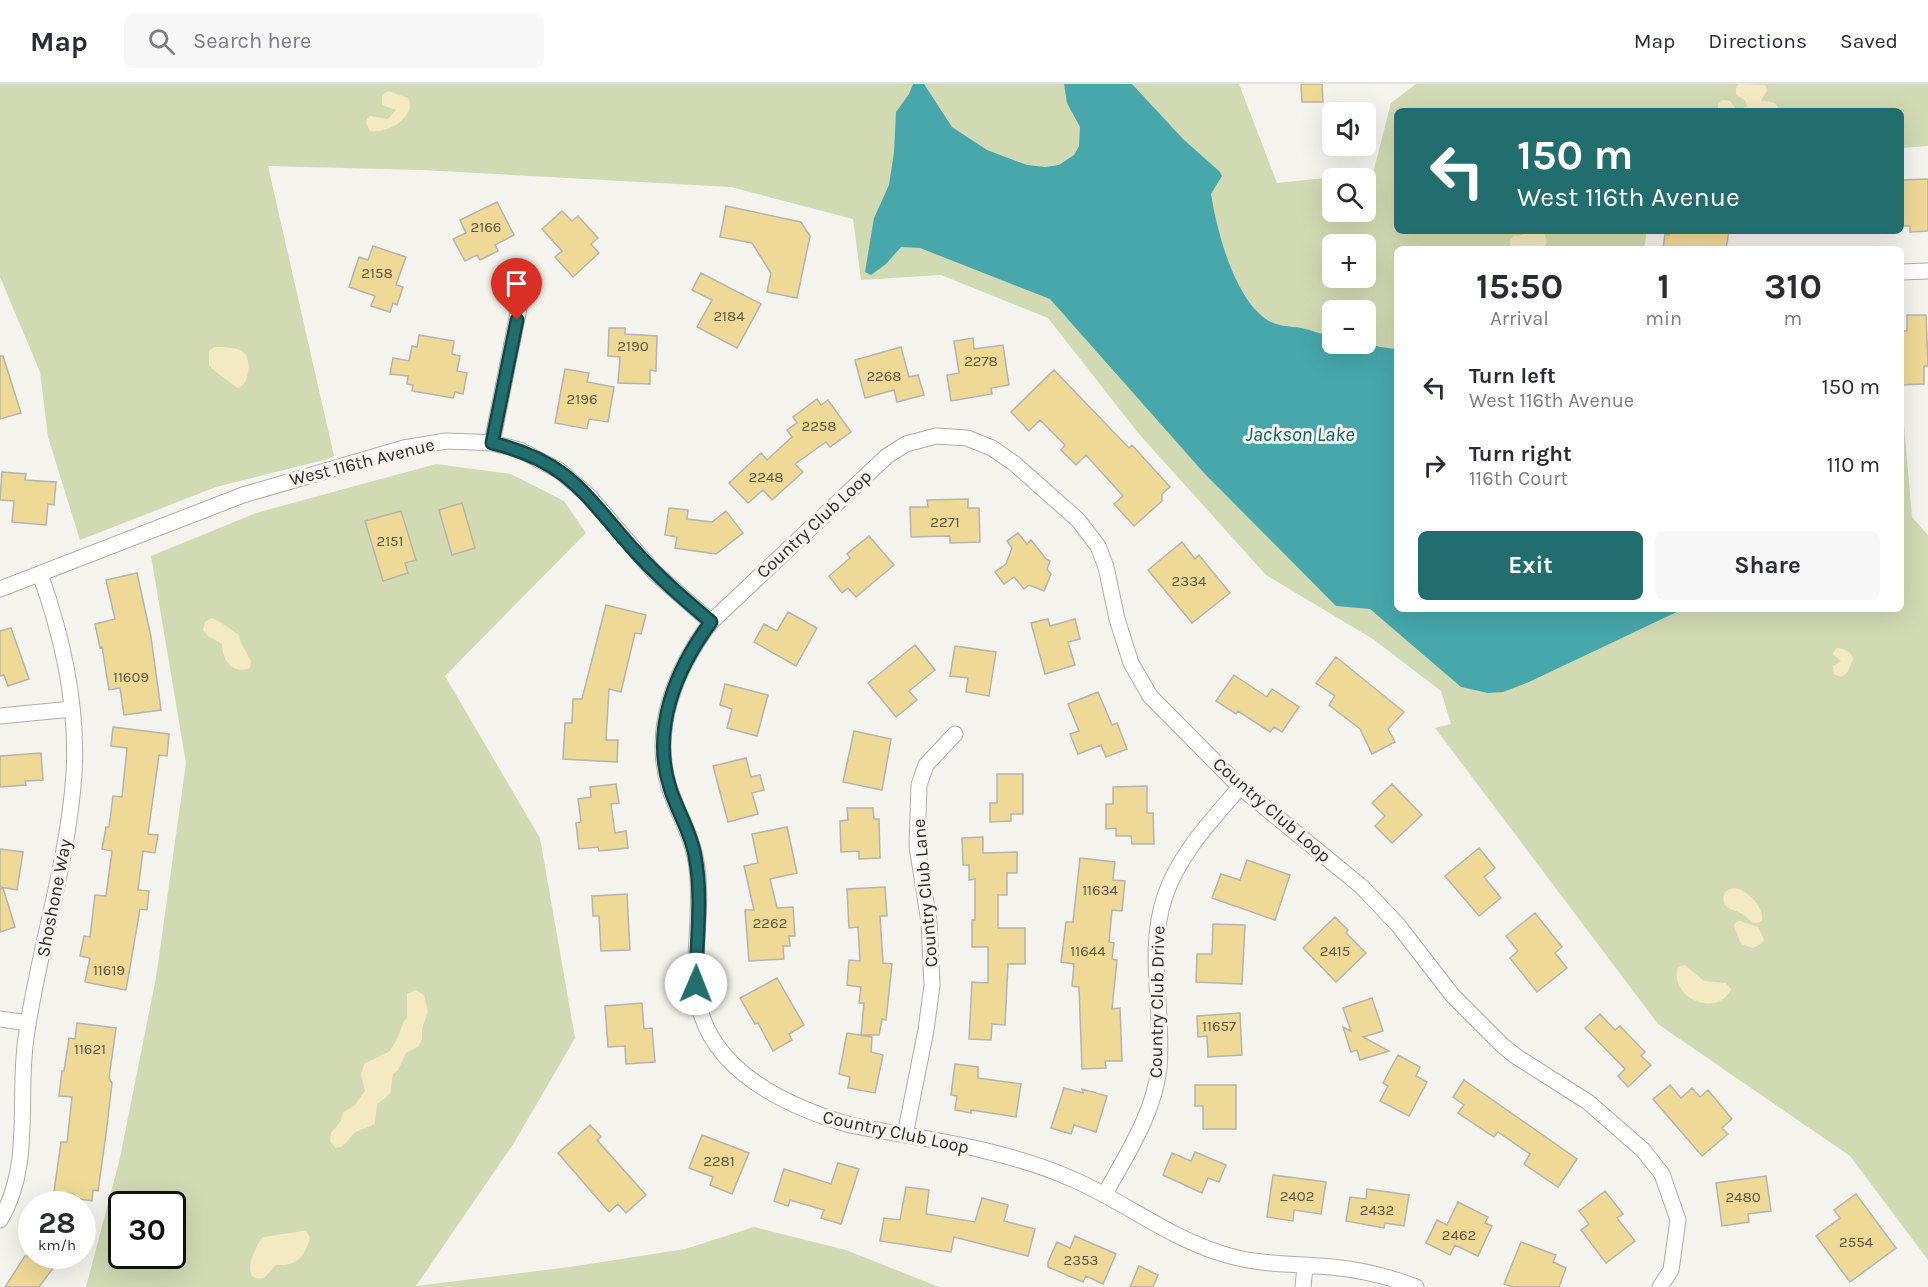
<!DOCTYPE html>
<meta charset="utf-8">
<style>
:root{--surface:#fff;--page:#f7f7f7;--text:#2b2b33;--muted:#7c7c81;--line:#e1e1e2;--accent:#226d6d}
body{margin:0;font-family:Karla,sans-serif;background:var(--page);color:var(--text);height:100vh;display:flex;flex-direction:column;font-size:22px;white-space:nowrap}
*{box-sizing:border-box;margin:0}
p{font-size:20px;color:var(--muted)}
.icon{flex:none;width:33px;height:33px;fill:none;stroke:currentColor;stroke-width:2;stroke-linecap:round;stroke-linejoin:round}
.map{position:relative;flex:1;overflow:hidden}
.sheet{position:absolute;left:1394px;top:162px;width:510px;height:366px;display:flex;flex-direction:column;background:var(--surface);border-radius:9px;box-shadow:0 6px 24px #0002}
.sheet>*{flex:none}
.top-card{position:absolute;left:1394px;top:24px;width:510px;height:126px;border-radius:9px;box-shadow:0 6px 24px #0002;background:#226d6d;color:#fff;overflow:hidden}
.buttons{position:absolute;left:1322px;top:18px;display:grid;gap:12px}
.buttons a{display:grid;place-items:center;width:54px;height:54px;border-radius:9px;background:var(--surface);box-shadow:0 6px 24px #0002;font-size:30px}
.speed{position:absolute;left:18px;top:1107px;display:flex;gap:12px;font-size:30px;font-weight:700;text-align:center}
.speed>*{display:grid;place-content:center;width:78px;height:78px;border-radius:50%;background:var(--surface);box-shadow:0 6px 24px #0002;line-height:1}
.speed small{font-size:15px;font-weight:400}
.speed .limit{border:3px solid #111;border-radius:9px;background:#fff;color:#111}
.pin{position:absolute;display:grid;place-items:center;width:51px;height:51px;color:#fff;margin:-62px -26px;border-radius:50% 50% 50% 0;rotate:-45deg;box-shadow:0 0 6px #0007}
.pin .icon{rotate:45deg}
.me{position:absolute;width:66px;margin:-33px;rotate:1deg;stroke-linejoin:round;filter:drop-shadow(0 0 4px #0008)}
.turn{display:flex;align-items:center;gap:21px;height:126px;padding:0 24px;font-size:27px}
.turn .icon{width:78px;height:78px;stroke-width:2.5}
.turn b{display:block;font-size:42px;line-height:51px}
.eta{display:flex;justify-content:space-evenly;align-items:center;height:102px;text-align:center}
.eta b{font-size:36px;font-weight:700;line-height:42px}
.primary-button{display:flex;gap:12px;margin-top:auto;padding:12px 24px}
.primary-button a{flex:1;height:69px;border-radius:9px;background:var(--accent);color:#fff;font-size:24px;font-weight:700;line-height:69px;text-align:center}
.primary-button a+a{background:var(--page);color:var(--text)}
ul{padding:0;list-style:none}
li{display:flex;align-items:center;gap:18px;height:78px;padding:0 24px}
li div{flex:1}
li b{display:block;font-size:22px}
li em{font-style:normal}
header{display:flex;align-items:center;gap:36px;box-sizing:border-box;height:84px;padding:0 30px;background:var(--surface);border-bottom:2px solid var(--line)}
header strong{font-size:28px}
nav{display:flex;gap:33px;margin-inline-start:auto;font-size:21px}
.search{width:420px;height:54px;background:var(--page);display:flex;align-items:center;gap:15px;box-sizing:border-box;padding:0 21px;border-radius:9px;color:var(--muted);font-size:22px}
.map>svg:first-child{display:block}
.green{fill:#d1dab3;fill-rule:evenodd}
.sand{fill:#f3eac4}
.water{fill:#47a7ab}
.building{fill:#efd996;stroke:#b5b4ae;stroke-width:1.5}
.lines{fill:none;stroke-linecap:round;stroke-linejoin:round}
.street-casing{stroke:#afada7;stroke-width:17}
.street{stroke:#fff;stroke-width:15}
.route-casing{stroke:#164747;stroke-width:15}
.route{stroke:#226d6d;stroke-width:10}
.labels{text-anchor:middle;stroke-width:6;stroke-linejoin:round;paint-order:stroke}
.number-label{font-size:15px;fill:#5d5644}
.street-label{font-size:18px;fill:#2c2b29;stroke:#f5f3ed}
.water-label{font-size:20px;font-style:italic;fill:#0e6063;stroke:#f5f3ed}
</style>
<header>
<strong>Map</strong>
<div class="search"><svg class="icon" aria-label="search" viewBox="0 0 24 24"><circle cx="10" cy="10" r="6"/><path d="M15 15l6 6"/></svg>Search here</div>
<nav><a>Map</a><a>Directions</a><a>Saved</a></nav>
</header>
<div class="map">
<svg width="1928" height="1203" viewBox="0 0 1928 1203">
<rect width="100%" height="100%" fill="#f5f3ed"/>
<path class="green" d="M0,0h1239l38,99 96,-10 18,-70 25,-19h512v62l-27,2 -1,-37h-504v120h251l-3,18h-248v360h504v-196h3l9,104 16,18v725l-78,-104 -192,-132 -223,-296 16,-4 -10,-33 -68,-52 -107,-64 -127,-141 -91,-116 -107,-43 -80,5 -8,-61 -122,-32 -309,-17 -154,-4 66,290 -6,3 -112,28 -136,53 -32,-103 -8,-65 -40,-95zM1332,94h33v34h-33zM1332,160h33v34h-33zM1332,226h33v34h-33z
M436,380l75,10 53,27 22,32 -141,143 95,162 35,200 -61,105 -98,143 154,-19 115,-18 69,-22 92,23 93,37h-853l34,-129 36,-180 30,-215 -35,-207 105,-43zM122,1120h50v52h-50z"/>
<path class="sand" d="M1739,0l26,1 2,5 -6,11c8,1 16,-1 18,10h-61v-8l5,-3 7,1 6,8h5l6,-3 -2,-6 -9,-5v-7z
M388,7l20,7c10,18 -22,37 -38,33l-4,-8 1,-4 3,-3 18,3 8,-9 -14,-5v-10z
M1523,147h14l7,3c8,12 -4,19 -15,13l-1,2h-18v-10l4,-3 9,-1z
M214,263c7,0 22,0 28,4 10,6 8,32 -3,37 -4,-1 -26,-18 -30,-23v-14z
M211,534c6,1 22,13 28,17l2,8 10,18 -1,7c-18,7 -28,-9 -28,-24l-14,-8 -5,-6 2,-8z
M1836,564c7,0 16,4 17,11l-6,14 -6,4 -7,-3 -1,-8 8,-5 -8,-7z
M1735,804c13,3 29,18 27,33 -9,5 -11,0 -18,-6 -7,-5 -13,-4 -19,-10 -4,-10 0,-16 10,-17z
M1740,837l18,6 6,13 -3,4 -8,4 -12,-4 -7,-18 2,-4z
M1685,881l19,16 22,2 5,6c-13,30 -63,9 -53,-22z
M416,906l8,5 4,17 -6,17v10l-3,7 -13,7 -8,17 -5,4c-4,22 3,16 -16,30l-2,19c-6,5 -12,5 -19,9 -9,6 -9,15 -20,16l-6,-7 1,-8 10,-12 2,-9 11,-6 11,-15 -4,-16 3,-11 26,-13 6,-10 8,-20 3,-3v-24z
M303,1147l4,1 3,6c-6,20 -13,28 -34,27l-12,13c-26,5 -9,-32 -1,-41z"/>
<path class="water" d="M913,0h11l28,43 35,23 40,15 18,2 14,-2 15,-10 5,-9 1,-19 -13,-24 -3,-19h68l51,55 37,33 2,4 -11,18c6,38 24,107 58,127 11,6 21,5 32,7 10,2 21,6 31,9v7l33,-2 15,5 16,2v260h287l-154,73 -26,10 -15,1 -27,-6 -91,-78 -34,-3 -132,-133 -154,-174 -130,-51 -19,-1 -15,17 -15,11 -6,-3 9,-54 15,-33 5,-33 2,-40 13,-18z"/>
<path class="building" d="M1301,0h21l1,18h-21z
M1928,95v52l-18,1v-6h-10v-46z
M497,118l17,33 -19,10 3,6 -18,9 -3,-5 -12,6 -12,-22 13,-6 -6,-13z
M726,122l75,16 9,14 -13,62 -30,-6 4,-19 -19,-30 -32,-6z
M562,127l10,10 6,-5 20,22 -7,6 8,9 -26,24 -18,-20 7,-6 -20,-22z
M1670,147h59l-3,18h-63l2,-15 4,1z
M373,162l33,11 -10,28 7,2 -6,18 -4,-2 -3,9 -19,-6 4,-10 -26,-9 10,-30 9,3z
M701,189l60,31 -24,44 -40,-21 15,-27 -20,-10z
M1907,231h19l2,51h-4v18l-24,1v-54h7z
M609,244h16v6l32,2 -1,35 -6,-1v14l-32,-1 2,-26 -12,-1z
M419,251l35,6 -2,13 8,2 -3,15 10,2 -4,21 -8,-2 -2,6 -41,-7 1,-6 -6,-1 1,-8 -18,-2 3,-16 16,3 3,-15 5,1z
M973,254l1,11 29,-4 6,40 -18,3 1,6 -41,7 -4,-26 12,-2 -5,-32z
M901,263l8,30 9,-2 6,20 -27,7 -3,-12 -29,8 -10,-38z
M0,272h3l18,57 -21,6z
M565,285l24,4 -2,9 27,5 -6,35 -19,-3 -2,10 -32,-6z
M1054,286l75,78 3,-3 38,42 -8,7v7l-28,25 -20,-22 9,-8 -37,-41 -10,10 -15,-15 4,-5 -25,-25 -11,11 -18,-19z
M817,315l4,6 7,-5 23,32 -21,15 -4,-5 -31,22 8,8 -31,28 -9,-10 -15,13 -19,-20 32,-30 6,7 25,-23 -5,-7 10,-7 -4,-6z
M2,388l24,2 -1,6 31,2 -2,23 -6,-1 -2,21 -34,-3 2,-21 -14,-1z
M968,415v9h11l1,34 -30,1v-7l-39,1 -1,-30h18l-1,-7z
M462,419l13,45 -23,7 -13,-45z
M669,424l19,2 -1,9 25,3 14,-11 17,22 -27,21 -41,-6 2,-11 -12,-2z
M401,427l15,49 -11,3 3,10 -25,8 -18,-60z
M1018,449l9,11 4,-4 15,19 4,2 -3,8 4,5 -7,17 -15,-6 -5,4 -10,-12 -10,7 -9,-12 11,-8 6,-16 -5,-7z
M869,452l25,29 -38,32 -8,-9 -6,5 -13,-17 21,-18 -3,-4z
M1182,458l13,17 4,-4 31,38 -38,30 -44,-53z
M137,489l14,64 10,73 -37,5 -4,-27 -11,2 -7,-43 -2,1 -5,-24 20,-5 -9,-39z
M606,521l40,10 -5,19 -6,-1 -14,59 -12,-3 -3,51h12l-1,22 -54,-3 2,-36h7l1,-24h9z
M788,528l29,16 -21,38 -42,-24 10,-18 13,7z
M1048,535l2,7 25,-7 5,20 -12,3 7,23 -30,9 -14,-51z
M11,544l18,51 -21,7 -4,-11 -4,1v-45z
M915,561l20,25 -26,21 8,9 -21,17 -28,-34z
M955,562l41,6 -7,44 -23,-4 2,-14 -18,-2z
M1336,573l68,55 -16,17 7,13 -23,12 -12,-25 -31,-24 6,-9 -19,-13z
M1234,591l33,22 5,-8 27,18 -17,25 -8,-5 -4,5 -32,-21 -2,3 -20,-13z
M725,600l43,11 -11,41 -30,-8 5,-19 -12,-4z
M1098,608l14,33 5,-2 10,26 -21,8 -5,-12 -23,9 -8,-20 9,-3 -11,-27z
M113,643l56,7 -2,22 -8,-1 -11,79 10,1 -3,18 -12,-2 -5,39 11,1 -2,19 -7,-1 -14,81 -41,-8 5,-24 -10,-2 4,-20 6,1 5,-42 11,1 6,-45 -10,-2 4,-22h3l4,-31 9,1 5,-49 -16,-2z
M854,647l37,8 -9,51 -39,-8z
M41,669l2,27 -18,1 1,4 -26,2v-31z
M746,674l5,19 9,-2 4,15 -12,3 6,21 -30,8 -15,-56z
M997,690h26v40h-12v7l-21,1v-19h7z
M616,700l3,19 -8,1 4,29 11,-2 2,17 -29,3 -1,-4 -19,2 -3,-26 5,-1 -3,-23 13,-2 -1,-10z
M1392,700l30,31 -30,28 -17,-17 10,-10 -13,-13z
M1147,702v27h6l1,31h-22l-1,-8h-15v-8l-10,1v-25h7v-17z
M847,724h26l1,11h5l1,39 -21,1v-8l-18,1 -1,-31 8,-1z
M787,743l10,46 -27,6 7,29 16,-1 2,29h-6l1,10h-7l1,13 -35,2 -4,-51h9l-10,-44 14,-3 -6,-29z
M983,753v16l34,-1v21h-10v22h-9v33h27v36h-17l-3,61 -13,-1 -1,16 -22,-1 3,-57 16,1v-36h-16v-27h3v-41l-6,1v-15h-6l-1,-27z
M1479,764l16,20 -11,9 17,21 -22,18 -34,-40z
M0,765l23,3 -6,38 -17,-3z
M1080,774l35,4 -2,18 12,1 -3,30 -10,-1 -3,32 5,1 -2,16 5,1 -5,49 8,-1 2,53h-17l1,7 -24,1 -3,-82 -7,-1 2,-22 -13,-2 5,-40h7z
M1247,776l43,15 -15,45 -63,-22 9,-24 19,6z
M885,803l2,29h-7l3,47 9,1 -6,56 -4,-1 -3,16h-18l3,-32h-5l2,-16 -14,-2 2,-25 11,1 -2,-34 -9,1 -2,-39z
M3,804l12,39 -15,5v-43z
M627,810l3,56 -29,1 -2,-35h-6l-1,-20z
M1535,829l27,34 -7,6 12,15 -30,24 -27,-34 8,-7 -12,-15z
M1335,833l13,13 -2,3 20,20 -30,29 -33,-34z
M1213,840l32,1 -3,59 -46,-2 1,-28h15z
M777,894l27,47 -15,9 3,6 -19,11 -15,-28 -3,1 -15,-26z
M1372,914l11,33 -20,6 26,14 -29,9 -3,-10 -6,2 -8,-25 8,4 -8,-23z
M642,919l2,26 8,-1 3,34 -29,2 -1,-18 -17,1 -3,-41z
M1240,929l2,42 -34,2 -1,-21 -9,1 -1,-21z
M1600,930l15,16 5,-4 25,26 -4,4 10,9 -23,22 -10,-11 7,-7 -40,-41z
M77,939l39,5 -7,50 3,5 -6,51 -8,57 -5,-1 -1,11 -18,-3v-4l-20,-2 7,-50h6l5,-45 -13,-1 3,-25h2l5,-33 6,1z
M847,949l25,4 -1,15 12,3 -8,38 -27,-5 2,-11 -11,-3z
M1398,971l22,12 -4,9 11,6 -18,34 -29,-15 8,-15 -5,-3z
M955,980l23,3v11l43,6 -5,33 -45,-7v3l-16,-3 2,-14 -6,-1z
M1464,996l113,79 -19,28 -34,-23 6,-10 -32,-22 -4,5 -36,-24 6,-8 -11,-8z
M1195,1001h41v44h-33v-23h-8z
M1670,1001l11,13 11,-10 8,9 8,-7 24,29 -10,9 6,6 -26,22 -49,-57z
M1064,1004l19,5 -1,-4 25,7 -11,36 -22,-7 -3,9 -20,-6z
M590,1041l11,12 -4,3 49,55 -20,18 -8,-9 -9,8 -51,-59z
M702,1051l47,18 -17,41 -22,-9 3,-8 -24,-9z
M1195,1068l31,13 -7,17 -11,-4 -6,15 -39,-18 9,-22 19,8z
M838,1079l21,6 -18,55 -20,-6 3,-8 -34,-10 -2,6 -14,-5 10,-32 47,15z
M1273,1091l53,7 -5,32 -27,-4 -1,11 -26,-4z
M1766,1092l5,35 -23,3 1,8 -27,4 -6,-43z
M906,1103l23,3 -3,24 49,8 7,-24 26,7 -4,16 31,8 -7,27 -74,-19 -3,15 -71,-11 4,-23 16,2z
M1367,1105l42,6 -5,31 -19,-3 -1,5 -38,-7 4,-24 16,2z
M1605,1107l18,23 -6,4 18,23 -29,22 -25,-33 8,-6 -10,-13z
M1856,1110l40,54 -46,34 -34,-46 24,-18 -6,-8z
M1458,1118l30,15 -3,6 7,3 -14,30 -23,-11 -5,10 -24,-12 11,-23 10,5z
M1075,1152l41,18 -13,30 -17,-8 -3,6 -35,-15v-5l9,-20 13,6z
M1521,1158l35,13 -3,7 13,6 -7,19h-46l-9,-3z
M25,1172h37l-23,31h-34z
M1139,1182l19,9 -5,12h-23z"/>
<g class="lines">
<defs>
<path id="street" d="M1900,188l28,-1
M492,359l29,-145
M0,505l243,-94 161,-47 42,-7 27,1 19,1 28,7 40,21 30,26 64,75 57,50
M0,632l72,-7
M0,935l28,4
M905,1051l21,-105 6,-45 -3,-63 -12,-76 2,-61 7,-20 29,-31
M1105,1110c21,-39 49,-80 54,-126 5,-57 -13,-116 6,-172 14,-42 47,-76 75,-109
M0,1136c33,-54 17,-122 26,-182 12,-88 42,-174 48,-264 4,-68 -11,-136 -34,-200
M1303,1203l2,-20
M1416,1203c-28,-11 -55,-17 -84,-20 -40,-4 -73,-1 -112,-14 -54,-17 -98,-53 -150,-75 -69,-30 -146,-39 -220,-53 -68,-20 -149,-58 -154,-139 -2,-39 6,-79 1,-118 -3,-29 -19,-54 -28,-81 -18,-59 7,-118 42,-165l176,-166 19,-12 30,-8 31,2 25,10 23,16 63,56 20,26 8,21 11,52 14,44 19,33 90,91 122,100 36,38 55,71 50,50 14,11 71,45 55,48 19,24 16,46 -7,50 -11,17"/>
</defs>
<use href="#street" class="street-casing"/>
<use href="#street" class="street"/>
</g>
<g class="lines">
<defs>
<path id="route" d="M517,236l-25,123c76,18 93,52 141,106 24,27 51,50 78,73 -35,47 -60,107 -41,166 7,23 21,44 25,68 8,42 1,85 1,128"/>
</defs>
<use href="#route" class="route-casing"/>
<use href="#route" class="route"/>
</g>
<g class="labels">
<g class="number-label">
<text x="486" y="148">2166</text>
<text x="377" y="194">2158</text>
<text x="729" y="237">2184</text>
<text x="633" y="267">2190</text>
<text x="981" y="282">2278</text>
<text x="884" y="297">2268</text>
<text x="582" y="320">2196</text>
<text x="819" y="347">2258</text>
<text x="766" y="398">2248</text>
<text x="945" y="443">2271</text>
<text x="390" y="462">2151</text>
<text x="1189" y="502">2334</text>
<text x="131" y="598">11609</text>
<text x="1100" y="811">11634</text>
<text x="770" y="844">2262</text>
<text x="1088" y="872">11644</text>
<text x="1335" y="872">2415</text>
<text x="109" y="891">11619</text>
<text x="1219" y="947">11657</text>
<text x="90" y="970">11621</text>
<text x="719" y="1082">2281</text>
<text x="1297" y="1117">2402</text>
<text x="1743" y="1118">2480</text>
<text x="1377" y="1131">2432</text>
<text x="1459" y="1156">2462</text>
<text x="1856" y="1163">2554</text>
<text x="1081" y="1181">2353</text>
</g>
<g class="street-label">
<text transform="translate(362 378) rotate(-14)" y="6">West 116th Avenue</text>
<text transform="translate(814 440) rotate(-43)" y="6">Country Club Loop</text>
<text transform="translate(1272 726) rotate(41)" y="6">Country Club Loop</text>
<text transform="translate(925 809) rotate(-95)" y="6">Country Club Lane</text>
<text transform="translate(54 814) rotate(-79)" y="6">Shoshone Way</text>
<text transform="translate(1157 918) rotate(-89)" y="6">Country Club Drive</text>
<text transform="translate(896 1048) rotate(12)" y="6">Country Club Loop</text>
</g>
<g class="water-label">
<text x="1300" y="357">Jackson Lake</text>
</g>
</g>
</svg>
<div class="buttons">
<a><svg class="icon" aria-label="sound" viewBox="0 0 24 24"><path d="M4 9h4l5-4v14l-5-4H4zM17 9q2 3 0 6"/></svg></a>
<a><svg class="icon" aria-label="search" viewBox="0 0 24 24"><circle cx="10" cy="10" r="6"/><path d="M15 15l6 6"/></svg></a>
<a>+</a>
<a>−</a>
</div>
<div class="speed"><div>28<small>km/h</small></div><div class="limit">30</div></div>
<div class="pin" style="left:517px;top:236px;background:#d93025"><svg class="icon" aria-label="arrive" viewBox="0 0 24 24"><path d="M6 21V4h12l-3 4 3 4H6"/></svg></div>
<svg class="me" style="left:696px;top:900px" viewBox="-20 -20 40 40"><circle r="19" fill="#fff"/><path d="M0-13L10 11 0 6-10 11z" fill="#226d6d"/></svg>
<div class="top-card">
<div class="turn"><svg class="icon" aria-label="left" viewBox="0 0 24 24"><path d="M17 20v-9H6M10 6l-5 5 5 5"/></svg><div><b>150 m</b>West 116th Avenue</div></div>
</div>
<section class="sheet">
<div class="eta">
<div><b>15:50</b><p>Arrival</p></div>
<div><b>1</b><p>min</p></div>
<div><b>310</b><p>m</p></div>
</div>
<ul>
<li><svg class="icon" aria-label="left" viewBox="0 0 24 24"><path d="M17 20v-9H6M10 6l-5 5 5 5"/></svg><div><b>Turn left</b><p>West 116th Avenue</p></div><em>150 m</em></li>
<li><svg class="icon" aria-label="right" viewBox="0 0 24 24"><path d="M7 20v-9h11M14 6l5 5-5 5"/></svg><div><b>Turn right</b><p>116th Court</p></div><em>110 m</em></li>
</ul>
<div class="primary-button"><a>Exit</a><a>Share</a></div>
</section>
</div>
